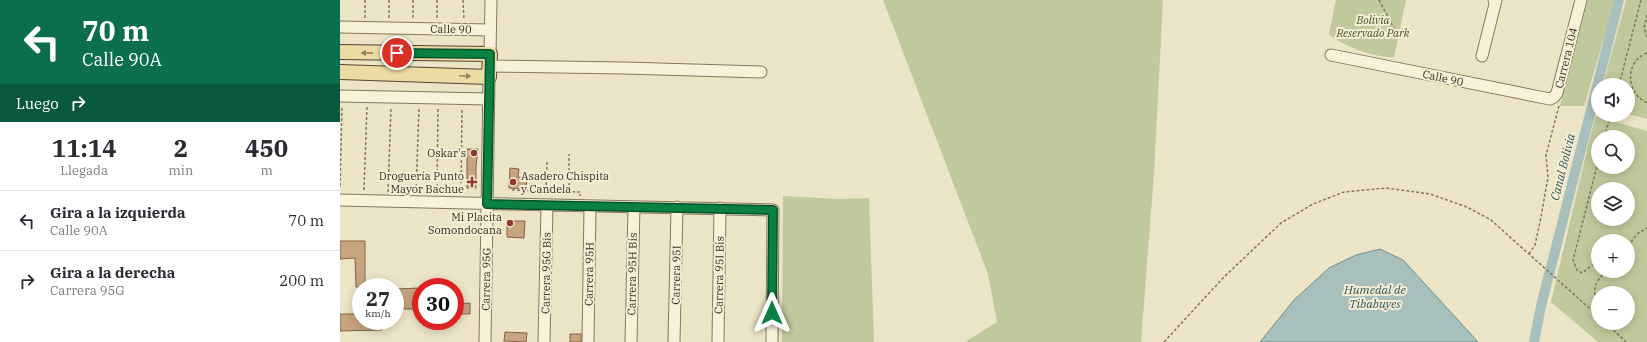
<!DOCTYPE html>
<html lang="es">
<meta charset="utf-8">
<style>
:root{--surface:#fff;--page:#f2f2f3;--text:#2b2b33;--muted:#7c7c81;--line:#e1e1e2}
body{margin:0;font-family:"IBM Plex Serif",serif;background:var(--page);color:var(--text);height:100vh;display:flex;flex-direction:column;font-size:15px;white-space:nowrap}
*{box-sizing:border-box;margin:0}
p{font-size:13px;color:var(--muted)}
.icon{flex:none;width:22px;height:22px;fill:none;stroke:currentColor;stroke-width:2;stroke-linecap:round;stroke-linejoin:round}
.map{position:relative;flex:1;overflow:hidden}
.sheet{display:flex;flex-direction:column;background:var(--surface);width:340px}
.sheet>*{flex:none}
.guide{background:#0b6e4f;color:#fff;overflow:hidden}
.fabs{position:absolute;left:1251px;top:78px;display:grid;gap:8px}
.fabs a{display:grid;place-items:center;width:44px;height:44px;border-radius:50%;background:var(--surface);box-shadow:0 2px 10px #0003;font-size:20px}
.speed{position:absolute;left:12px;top:278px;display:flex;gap:8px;font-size:20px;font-weight:700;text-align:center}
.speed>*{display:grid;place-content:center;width:52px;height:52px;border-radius:50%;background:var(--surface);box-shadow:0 2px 10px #0003;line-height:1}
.speed small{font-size:10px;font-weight:400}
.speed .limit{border:6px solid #d22;background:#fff;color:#111}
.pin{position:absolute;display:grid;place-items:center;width:34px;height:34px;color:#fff;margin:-17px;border:2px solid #fff;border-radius:50%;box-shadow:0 1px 4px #0007}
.me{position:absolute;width:44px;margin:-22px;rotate:0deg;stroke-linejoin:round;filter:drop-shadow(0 0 3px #0008)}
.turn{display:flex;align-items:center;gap:14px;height:84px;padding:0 16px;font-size:18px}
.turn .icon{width:52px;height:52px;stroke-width:2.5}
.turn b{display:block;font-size:28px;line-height:34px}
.then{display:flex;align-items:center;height:38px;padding:0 16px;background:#0003;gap:8px;font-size:15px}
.eta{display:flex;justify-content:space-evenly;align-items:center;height:68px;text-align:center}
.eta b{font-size:24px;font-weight:700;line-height:28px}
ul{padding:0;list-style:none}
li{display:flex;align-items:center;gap:12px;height:60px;padding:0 16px;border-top:1px solid var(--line)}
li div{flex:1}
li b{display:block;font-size:15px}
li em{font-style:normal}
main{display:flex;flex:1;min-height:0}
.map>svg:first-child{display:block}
.green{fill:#c0c99b;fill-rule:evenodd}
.water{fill:#a8c0bb;stroke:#6f8e89}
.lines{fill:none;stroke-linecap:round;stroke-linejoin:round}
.canal{stroke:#a8c0bb;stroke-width:10}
.building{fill:#c7a47f;stroke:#846345}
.minor-casing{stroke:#86775d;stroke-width:13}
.major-casing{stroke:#544531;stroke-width:16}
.path{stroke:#86775d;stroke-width:1.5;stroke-dasharray:3 2;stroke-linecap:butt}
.minor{stroke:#f7f1da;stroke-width:11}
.major{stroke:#ecdba2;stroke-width:14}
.oneway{fill:#928461}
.route-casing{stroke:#07532c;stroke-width:10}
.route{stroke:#0b8043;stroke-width:7}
.poi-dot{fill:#913931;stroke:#f4eed6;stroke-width:1.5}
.labels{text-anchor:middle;stroke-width:4;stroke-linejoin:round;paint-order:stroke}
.park-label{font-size:11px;font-style:italic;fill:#445228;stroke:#f4eed6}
.street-label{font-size:11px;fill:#372d20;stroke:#f4eed6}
.poi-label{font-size:11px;fill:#372d20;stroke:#f4eed6;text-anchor:end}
.water-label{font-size:12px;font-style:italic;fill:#305556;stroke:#f4eed6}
</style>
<main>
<section class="sheet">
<div class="guide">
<div class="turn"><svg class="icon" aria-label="left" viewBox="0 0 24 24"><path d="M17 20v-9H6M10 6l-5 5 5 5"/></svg><div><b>70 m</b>Calle 90A</div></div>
<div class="then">Luego<svg class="icon" aria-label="right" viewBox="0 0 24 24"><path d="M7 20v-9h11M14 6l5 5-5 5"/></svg></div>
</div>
<div class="eta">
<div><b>11:14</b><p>Llegada</p></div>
<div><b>2</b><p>min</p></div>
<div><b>450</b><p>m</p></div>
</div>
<ul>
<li><svg class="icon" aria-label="left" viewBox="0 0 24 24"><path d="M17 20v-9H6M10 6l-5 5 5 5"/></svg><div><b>Gira a la izquierda</b><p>Calle 90A</p></div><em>70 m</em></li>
<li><svg class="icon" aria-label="right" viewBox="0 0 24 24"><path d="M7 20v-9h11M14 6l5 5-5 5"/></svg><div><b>Gira a la derecha</b><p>Carrera 95G</p></div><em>200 m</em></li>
</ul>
</section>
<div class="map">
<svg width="1307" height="342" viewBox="0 0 1307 342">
<rect width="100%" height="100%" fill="#ece4c7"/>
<path class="green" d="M543,0h280l-9,173 -13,169h-176l32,-20 -9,-48z
M996,0h70l-12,57c-16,2 -54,-12 -65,-23z
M1248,0h27l-31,106h-24z
M1286,0h21v119l-19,-5v-29h-25z
M1255,116l52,15v211h-49l-47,-40zM1258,137h30v30h-30zM1258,189h30v30h-30zM1258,241h30v30h-30zM1258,293h30v30h-30z
M443,196l57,3 29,-1 5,144h-92z"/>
<path class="water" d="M1040,249l23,11 75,82h-218l34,-42 35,-32 27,-13z"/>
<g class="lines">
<path class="canal" d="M1194,342l7,-36 78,-306"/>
</g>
<path class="building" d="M127,149h11l-2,18v21h-9z
M170,168l9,1 -1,8 9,1 -1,11 -17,-1z
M167,221h18l-1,17 -17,-1z
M0,241h25v46h-9l-1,-29 -15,1z
M81,288v21h-26v-20z
M130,303v11h-15v-10z
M0,314h21v7h21v9l-42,1z
M165,332l22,1 -1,9 -22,-1z
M230,334h11v8h-11z"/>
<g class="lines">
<defs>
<path id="minor" d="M0,27l150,3
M150,54l1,-54
M991,55l219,44 4,-2 3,-4 24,-93
M1142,56l14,-56h-2
M150,66l135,2 136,4
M0,96l149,3
M0,200l433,10 -1,132
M145,342l4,-265
M204,342l3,-137
M248,342l2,-136
M291,342l3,-135
M334,342l3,-135
M378,342l2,-134"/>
<path id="major" d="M0,52l150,2 -1,23 -149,-5"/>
</defs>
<use href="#minor" class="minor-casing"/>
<use href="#major" class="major-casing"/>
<path class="path" d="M49,0v18
M73,0v19
M97,0v19
M123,0l1,19
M1039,0l19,36
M1307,15l-3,13 3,10
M25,18v-18
M1307,53c-23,9 -21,40 0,50
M1279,85l22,-85
M1264,137l7,-22
M1258,162l-25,98 4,10 5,3 16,-12
M0,186l2,-80
M24,190l3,-83
M172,190l68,2v4
M206,190l1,-28
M229,191v-37
M48,192l3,-84
M76,192l3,-84
M97,192l1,-84
M121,193l1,-85
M1288,246l9,-12 10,-6
M1189,254l6,-9 6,-28 7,-40 -2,-22 13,-49
M1258,310c-5,-19 -6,-25 8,-39
M1266,323l20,19
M824,342l60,-65 57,-54 32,-19 31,-12 42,-4 44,6 37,13 24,13 107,96"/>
<use href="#minor" class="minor"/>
<use href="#major" class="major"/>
</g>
<defs><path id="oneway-solid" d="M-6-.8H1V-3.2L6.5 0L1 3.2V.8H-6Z"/></defs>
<g class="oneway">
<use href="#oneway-solid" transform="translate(27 53) rotate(-179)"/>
<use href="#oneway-solid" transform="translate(125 76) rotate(2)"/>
</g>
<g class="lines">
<defs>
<path id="route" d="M57,53l93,1 -3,150 286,6 -1,103"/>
</defs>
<use href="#route" class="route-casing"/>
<use href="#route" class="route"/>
</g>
<g class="poi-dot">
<circle cx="134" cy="153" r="4"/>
<path d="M130 176h4v4h4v4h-4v4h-4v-4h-4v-4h4z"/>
<circle cx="173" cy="182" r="4"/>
<circle cx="170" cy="223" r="4"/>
</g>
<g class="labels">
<g class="park-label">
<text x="1033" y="24">Bolivia<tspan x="1033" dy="13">Reservado Park</tspan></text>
</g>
<g class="street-label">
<text transform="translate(111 29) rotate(1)" y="4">Calle 90</text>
<text transform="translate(1226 58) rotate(-76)" y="4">Carrera 104</text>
<text transform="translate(1103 78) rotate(12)" y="4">Calle 90</text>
<text transform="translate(206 273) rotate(-89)" y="4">Carrera 95G Bis</text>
<text transform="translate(249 274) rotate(-89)" y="4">Carrera 95H</text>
<text transform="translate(292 274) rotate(-89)" y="4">Carrera 95H Bis</text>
<text transform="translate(336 275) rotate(-89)" y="4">Carrera 95I</text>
<text transform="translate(379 275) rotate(-89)" y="4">Carrera 95I Bis</text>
<text transform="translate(146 279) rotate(-89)" y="4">Carrera 95G</text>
</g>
<g class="poi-label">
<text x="126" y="157">Oskar's</text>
<text x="124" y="180">Droguería Punto<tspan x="124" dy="13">Mayor Bachue</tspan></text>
<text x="181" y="180" text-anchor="start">Asadero Chispita<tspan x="181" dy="13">y Candela</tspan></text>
<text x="162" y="221">Mi Placita<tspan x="162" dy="13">Somondocana</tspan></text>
</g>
<g class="water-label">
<text transform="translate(1223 167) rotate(-76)" y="4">Canal Bolivia</text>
<text x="1035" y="294">Humedal de<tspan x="1035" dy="14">Tibabuyes</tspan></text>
</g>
</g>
</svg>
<div class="fabs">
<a><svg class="icon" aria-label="sound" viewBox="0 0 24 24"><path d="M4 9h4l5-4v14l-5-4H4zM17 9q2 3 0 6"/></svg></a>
<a><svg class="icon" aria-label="search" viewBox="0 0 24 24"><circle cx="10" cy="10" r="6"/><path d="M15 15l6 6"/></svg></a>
<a><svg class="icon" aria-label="layers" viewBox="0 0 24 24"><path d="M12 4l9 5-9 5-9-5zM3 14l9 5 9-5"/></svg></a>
<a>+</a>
<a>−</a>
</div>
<div class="speed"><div>27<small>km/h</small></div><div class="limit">30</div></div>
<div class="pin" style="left:57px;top:53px;background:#d93025"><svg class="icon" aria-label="arrive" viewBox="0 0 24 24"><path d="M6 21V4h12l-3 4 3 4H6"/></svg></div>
<svg class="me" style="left:432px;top:313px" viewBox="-20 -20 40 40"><path d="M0-17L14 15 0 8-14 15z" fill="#0b8043" stroke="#fff" stroke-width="4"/></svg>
</div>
</main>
